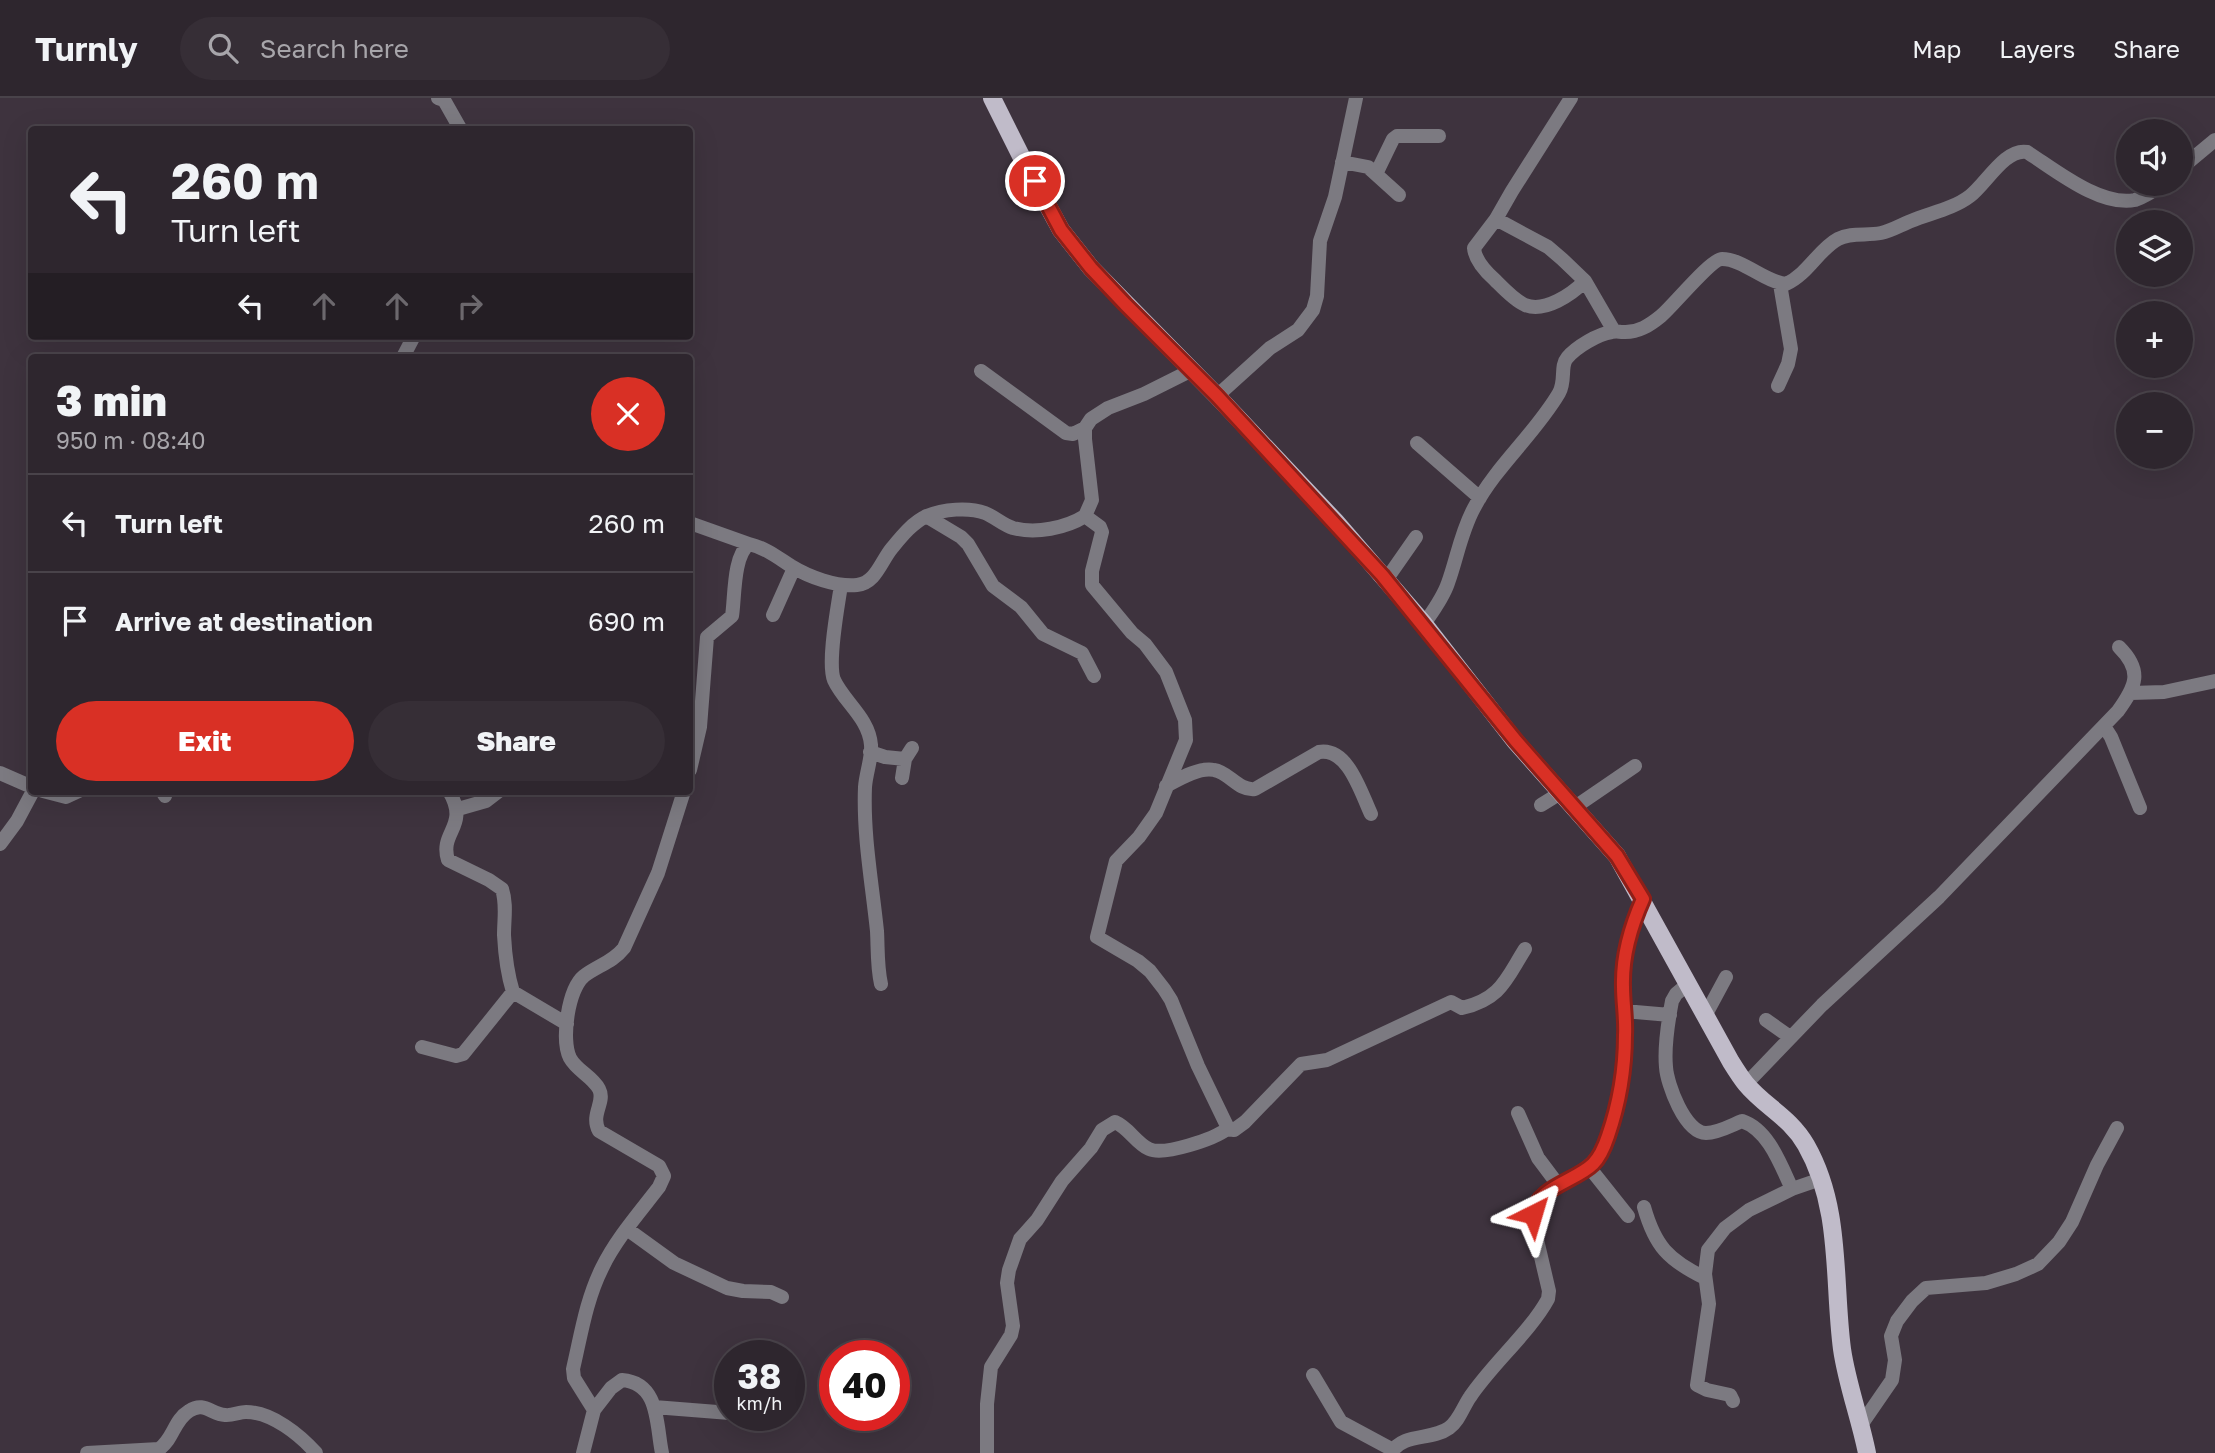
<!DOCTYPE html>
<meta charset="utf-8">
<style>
:root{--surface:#2e262e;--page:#362e36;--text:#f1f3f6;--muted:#a7a5aa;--line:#49434a;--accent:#d93025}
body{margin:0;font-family:"Golos Text",sans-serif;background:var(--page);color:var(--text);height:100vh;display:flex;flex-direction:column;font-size:26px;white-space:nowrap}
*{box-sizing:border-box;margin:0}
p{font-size:23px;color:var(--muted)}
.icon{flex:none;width:38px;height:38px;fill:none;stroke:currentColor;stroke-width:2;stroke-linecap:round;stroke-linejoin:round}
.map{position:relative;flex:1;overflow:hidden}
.side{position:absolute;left:28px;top:256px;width:665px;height:441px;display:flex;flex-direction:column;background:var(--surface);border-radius:7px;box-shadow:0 7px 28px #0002,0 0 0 2px var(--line)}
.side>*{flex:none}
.banner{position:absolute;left:28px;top:28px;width:665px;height:214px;border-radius:7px;box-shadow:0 7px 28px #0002,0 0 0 2px var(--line);background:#2e262e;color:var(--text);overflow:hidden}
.controls{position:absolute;left:2116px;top:21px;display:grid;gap:14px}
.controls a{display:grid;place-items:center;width:77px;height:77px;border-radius:50%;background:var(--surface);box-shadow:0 7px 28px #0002,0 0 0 2px var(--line);font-size:35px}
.speed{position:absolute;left:714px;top:1242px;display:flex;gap:14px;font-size:35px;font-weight:700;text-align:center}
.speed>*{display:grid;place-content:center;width:91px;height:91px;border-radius:50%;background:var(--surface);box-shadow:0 7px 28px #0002,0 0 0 2px var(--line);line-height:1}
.speed small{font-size:18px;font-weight:400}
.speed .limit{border:10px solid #d22;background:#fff;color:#111}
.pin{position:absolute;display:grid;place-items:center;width:60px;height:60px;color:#fff;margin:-30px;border:4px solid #fff;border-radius:50%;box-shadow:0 2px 7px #0007}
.me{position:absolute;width:77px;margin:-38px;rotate:40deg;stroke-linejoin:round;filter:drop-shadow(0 0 5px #0008)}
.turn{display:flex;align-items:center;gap:24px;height:147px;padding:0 28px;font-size:32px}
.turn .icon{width:91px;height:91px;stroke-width:2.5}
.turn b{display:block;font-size:49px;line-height:60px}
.lanes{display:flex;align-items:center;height:66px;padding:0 28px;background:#0003;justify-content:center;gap:35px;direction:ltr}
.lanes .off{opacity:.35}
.round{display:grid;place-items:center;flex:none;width:74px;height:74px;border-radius:37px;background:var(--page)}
.summary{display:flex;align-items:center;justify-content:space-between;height:119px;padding:0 28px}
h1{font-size:42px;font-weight:800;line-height:52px}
.action{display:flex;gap:14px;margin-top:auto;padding:14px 28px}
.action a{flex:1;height:80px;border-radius:42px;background:var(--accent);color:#fff;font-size:28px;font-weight:800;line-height:80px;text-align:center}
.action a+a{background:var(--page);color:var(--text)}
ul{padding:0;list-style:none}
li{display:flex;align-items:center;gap:21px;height:98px;padding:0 28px;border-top:2px solid var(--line)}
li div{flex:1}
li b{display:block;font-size:26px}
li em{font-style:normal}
header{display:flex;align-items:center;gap:42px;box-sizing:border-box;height:98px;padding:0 35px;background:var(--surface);border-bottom:2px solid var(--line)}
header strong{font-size:33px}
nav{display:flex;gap:38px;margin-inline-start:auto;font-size:24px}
.search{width:490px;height:63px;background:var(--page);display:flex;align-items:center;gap:18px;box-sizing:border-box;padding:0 24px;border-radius:38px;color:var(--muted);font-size:26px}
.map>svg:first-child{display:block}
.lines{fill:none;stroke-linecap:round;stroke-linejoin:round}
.minor{stroke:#7c7a81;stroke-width:14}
.major{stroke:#c0bbc9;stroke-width:18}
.route-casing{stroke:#8d1f18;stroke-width:18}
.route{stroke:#d93025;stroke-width:12}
</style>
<header>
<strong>Turnly</strong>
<div class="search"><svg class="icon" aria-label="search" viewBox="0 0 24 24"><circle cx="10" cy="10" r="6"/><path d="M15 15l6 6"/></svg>Search here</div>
<nav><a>Map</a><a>Layers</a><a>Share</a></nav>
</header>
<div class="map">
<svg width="2215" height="1355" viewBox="0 0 2215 1355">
<rect width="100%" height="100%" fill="#3e333e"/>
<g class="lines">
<path class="minor" d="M438,0l6,2 17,30
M1342,64l26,5 31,28
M2180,71l35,-29
M1376,76l17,-35 4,-3h42
M1496,121l16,-28 59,-93
M1585,183c-13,13 -40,32 -60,24 -11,-5 -21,-16 -30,-25 -9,-8 -20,-19 -21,-32l22,-29 52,28 14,12 23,22 29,50
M403,259l11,-21
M981,273l85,62 7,1 12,-6
M1778,288l10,-22 3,-15 -11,-65
M1217,298l53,-48 28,-18 15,-20 4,-14 3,-55 15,-44 21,-99
M1417,345l63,55
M926,418l35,21 7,7 25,42 28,21 22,27 39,19 12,23
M690,425l59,21
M1386,482l30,-43
M841,487c-3,21 -14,77 -7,95 10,22 35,38 37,65 1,13 -5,28 -6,42 -2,48 7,96 12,144 1,18 0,35 4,53
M773,517l21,-47
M1424,526c9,-13 19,-26 24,-41 9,-25 13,-51 26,-75 22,-42 61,-74 85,-115 7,-12 1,-27 8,-35 9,-11 31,-24 45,-26 5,-1 7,0 11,0 15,1 27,-7 38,-16 12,-10 50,-57 61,-57 21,0 43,23 64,25 22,-10 33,-35 52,-45 13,-7 29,-3 43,-6 10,-2 20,-8 30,-12 19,-8 42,-12 59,-25 16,-12 35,-48 57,-44 27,17 73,55 108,48 10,-3 20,-10 28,-16
M2131,595l33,-1 51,-11
M2104,628l7,11 29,71
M870,654l15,5 20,2
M690,672l10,-43 7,-90 25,-21c3,-19 1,-60 17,-72 17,4 28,13 42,22 18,11 45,21 66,19 19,-2 24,-24 35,-37 9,-11 21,-26 35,-32 16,-7 42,-9 58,-3 10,4 18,12 28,15 23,6 53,0 72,-12l7,-16 -7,-61v-11l6,-9 17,-11 36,-14 48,-24
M0,675l32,14
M902,680l3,-19 7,-11
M1166,688c13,-7 33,-19 48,-16 15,2 24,21 41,19l64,-37c29,-5 42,41 52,62
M43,693l23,6 13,-6
M162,693l3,5
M449,693c21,36 -10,40 -1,69l41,20 13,9c5,15 2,30 2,46 1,19 3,38 9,57l54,32
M1541,707l21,-13
M1575,709l60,-41
M458,711l28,-8 13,-10
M0,746l17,-23 16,-30
M1688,886l-12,10 -4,7c-4,21 -8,45 -6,66 1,17 19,66 40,66 12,0 26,-8 36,-12 27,9 39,45 50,68
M1624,913l46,4
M1705,918l21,-39
M1766,922l24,17
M422,949l34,9 7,-2 50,-62
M1746,986l76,-79 117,-108 179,-186c18,-25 25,-40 1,-64
M1518,1015l20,45 21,28
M1227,1031l7,1 11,-8 56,-58 26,-4 124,-58 11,6c39,-9 44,-29 63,-59
M1589,1069l39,49
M1644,1109c11,39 24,53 61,71
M627,1131l47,34 53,25 16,3 28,1 11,5
M1313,1277l28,47 52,28
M1733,1303l-3,-6 -23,-5 -10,-5 12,-81 -4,-30 3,-24 17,-22 24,-18 43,-21 29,-10
M654,1309l76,6
M594,1312l17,-22 11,-8c38,3 34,45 40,73
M1861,1327l31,-45 3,-20 -4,-24 6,-15 15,-20 14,-13 60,-5 30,-9 22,-10 21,-22 13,-20 25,-57 20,-37
M87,1355l72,-4c14,-9 15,-29 30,-38 15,-10 22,3 36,4 7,1 14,-3 21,-3 26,0 54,23 70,41
M583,1355l11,-43 -20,-32 -1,-9c8,-34 13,-69 29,-101 14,-29 37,-55 57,-81l5,-11 -5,-10 -60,-35c-9,-17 7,-29 0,-42 -7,-13 -22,-18 -29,-31 -9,-18 -2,-69 14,-82 13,-10 29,-14 40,-28l34,-75 26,-82
M987,1355v-49l4,-37 20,-32 2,-9 -6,-43 2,-13 11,-31 17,-19 25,-39 29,-33 11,-18 13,-8c14,6 21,21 34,27 15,7 65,-10 78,-20v-3l-29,-60 -27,-66 -7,-11 -14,-18 -12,-10 -41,-24 19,-76 23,-24 17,-24 30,-73 -1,-20 -19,-48 -21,-28 -13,-11 -40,-48v-14l10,-39 -2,-5 -15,-11
M1391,1355c13,-21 40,-12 58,-25 10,-7 14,-21 21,-31 22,-33 60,-65 78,-98l1,-8 -15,-64v-18c17,-29 55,-31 70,-63 14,-30 22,-83 21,-116 -1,-25 -4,-50 0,-75 2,-20 10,-38 18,-56"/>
<path class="major" d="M992,0l32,64 37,68 30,38 126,128 118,125 89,103 91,117 102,115 114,206c5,8 10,16 15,22 19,23 44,33 60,61 36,63 27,135 36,204 5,35 18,69 25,104"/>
</g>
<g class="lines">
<defs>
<path id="route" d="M1035,83l26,49 30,38 34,36 92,92 165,179 134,166 101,115 26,43c-13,29 -21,57 -20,88 0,16 3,32 2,48 0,34 -6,69 -17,101 -3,9 -8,21 -15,28 -17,17 -56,23 -60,50"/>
</defs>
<use href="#route" class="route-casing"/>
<use href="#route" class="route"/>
</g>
</svg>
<div class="controls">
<a><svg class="icon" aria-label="sound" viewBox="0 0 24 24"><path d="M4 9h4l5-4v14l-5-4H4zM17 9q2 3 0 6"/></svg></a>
<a><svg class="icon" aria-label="layers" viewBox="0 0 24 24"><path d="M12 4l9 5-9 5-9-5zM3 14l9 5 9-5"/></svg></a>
<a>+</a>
<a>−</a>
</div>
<div class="speed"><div>38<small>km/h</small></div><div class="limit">40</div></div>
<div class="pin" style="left:1035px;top:83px;background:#d93025"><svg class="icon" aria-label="arrive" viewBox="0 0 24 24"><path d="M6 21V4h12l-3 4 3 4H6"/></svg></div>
<svg class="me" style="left:1533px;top:1116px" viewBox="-20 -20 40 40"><path d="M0-17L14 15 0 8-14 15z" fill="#d93025" stroke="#fff" stroke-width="4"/></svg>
<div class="banner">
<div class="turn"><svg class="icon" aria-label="left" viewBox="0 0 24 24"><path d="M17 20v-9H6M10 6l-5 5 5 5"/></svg><div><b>260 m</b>Turn left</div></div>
<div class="lanes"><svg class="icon" aria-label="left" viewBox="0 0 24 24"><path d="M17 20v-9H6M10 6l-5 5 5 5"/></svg><svg class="icon off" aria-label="ahead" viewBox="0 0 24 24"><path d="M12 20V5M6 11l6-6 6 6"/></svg><svg class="icon off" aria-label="ahead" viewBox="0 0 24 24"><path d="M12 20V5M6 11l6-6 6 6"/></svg><svg class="icon off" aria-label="right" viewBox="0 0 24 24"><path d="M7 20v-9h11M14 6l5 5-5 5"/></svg></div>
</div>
<section class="side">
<div class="summary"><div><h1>3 min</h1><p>950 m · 08:40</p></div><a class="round" style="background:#d93025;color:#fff"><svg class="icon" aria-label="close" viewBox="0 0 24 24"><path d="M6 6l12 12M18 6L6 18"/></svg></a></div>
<ul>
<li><svg class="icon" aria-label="left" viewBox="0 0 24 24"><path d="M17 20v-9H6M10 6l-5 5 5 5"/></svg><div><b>Turn left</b></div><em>260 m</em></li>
<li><svg class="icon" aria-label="arrive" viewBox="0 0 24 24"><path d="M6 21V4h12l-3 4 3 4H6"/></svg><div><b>Arrive at destination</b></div><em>690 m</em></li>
</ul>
<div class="action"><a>Exit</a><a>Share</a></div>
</section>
</div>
